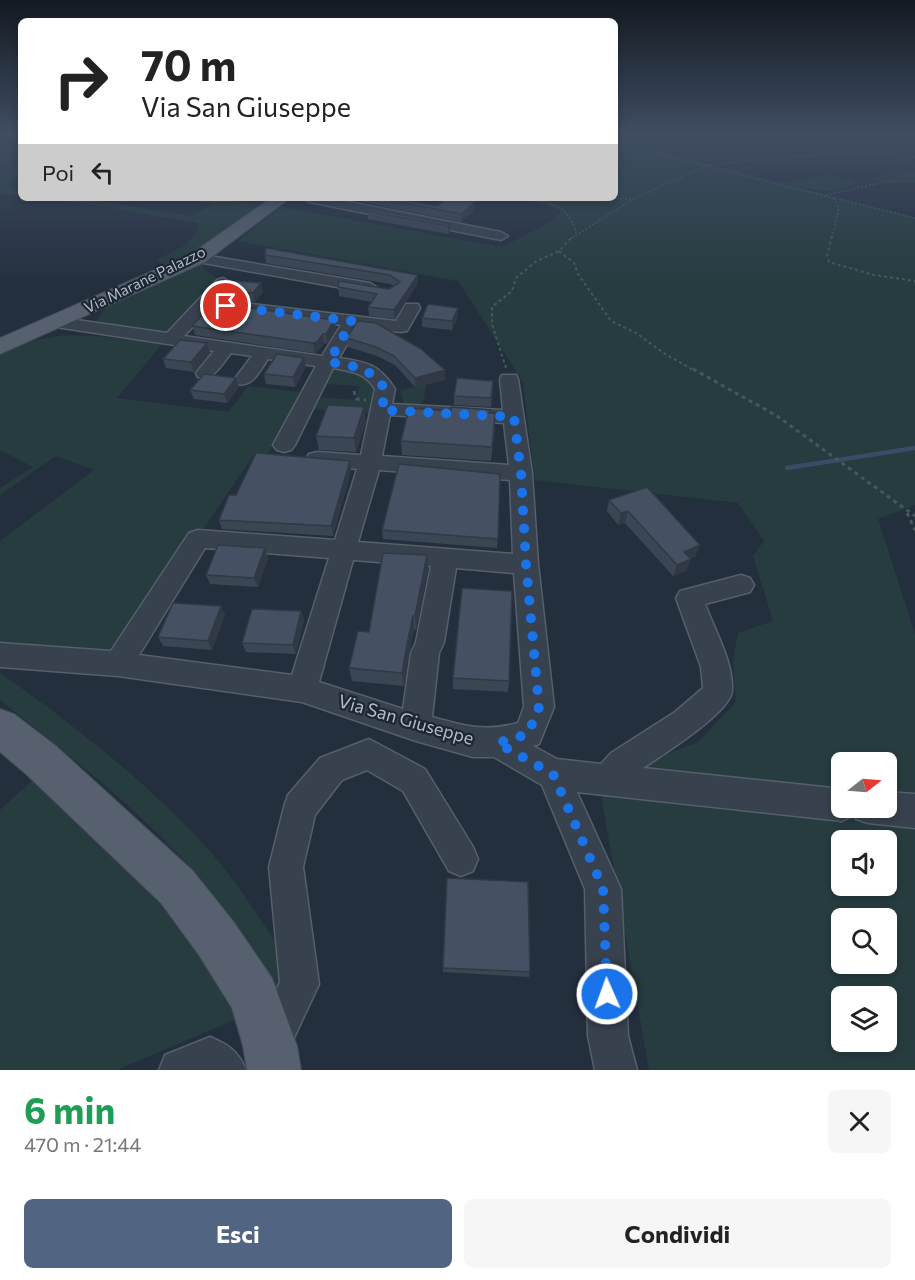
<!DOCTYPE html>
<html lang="it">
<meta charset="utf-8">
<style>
:root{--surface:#fff;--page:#f6f6f6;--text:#222;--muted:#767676;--accent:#516482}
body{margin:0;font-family:Commissioner,sans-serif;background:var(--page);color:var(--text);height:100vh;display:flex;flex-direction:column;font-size:22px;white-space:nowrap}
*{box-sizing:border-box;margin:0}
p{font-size:20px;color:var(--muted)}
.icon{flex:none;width:33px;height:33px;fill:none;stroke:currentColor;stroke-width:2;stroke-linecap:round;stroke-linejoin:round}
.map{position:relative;height:1070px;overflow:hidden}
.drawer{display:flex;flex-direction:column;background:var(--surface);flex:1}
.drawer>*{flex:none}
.banner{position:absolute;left:18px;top:18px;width:600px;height:183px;border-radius:9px;box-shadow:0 3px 9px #0003;background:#fff;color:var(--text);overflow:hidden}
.needle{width:39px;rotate:73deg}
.fabs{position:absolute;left:831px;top:752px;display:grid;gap:12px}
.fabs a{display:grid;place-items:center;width:66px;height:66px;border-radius:9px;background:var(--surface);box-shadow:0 3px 9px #0003;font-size:30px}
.pin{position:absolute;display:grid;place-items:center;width:51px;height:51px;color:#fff;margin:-26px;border:3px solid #fff;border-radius:50%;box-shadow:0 2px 6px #0007}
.me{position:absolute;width:66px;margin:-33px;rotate:358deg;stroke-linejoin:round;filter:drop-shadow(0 0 4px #0008)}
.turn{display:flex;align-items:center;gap:21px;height:126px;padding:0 24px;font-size:27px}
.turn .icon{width:78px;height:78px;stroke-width:2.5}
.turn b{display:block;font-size:42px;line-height:51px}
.then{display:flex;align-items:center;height:57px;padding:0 24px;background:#0003;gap:12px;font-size:22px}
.round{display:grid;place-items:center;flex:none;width:63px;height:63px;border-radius:9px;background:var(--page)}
.summary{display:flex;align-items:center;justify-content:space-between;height:102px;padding:0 24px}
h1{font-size:36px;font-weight:700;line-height:45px;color:#1e9e55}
.cta{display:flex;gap:12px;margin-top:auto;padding:12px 24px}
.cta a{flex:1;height:69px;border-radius:9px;background:var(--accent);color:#fff;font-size:24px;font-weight:700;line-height:69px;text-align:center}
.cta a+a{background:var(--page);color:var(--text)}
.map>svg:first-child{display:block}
.green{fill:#263c3f;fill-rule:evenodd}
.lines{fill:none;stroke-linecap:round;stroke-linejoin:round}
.stream{stroke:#394c67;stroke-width:4.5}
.minor-casing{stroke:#565f6c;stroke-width:3}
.major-casing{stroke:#414a57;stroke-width:2}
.path-far2{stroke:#44595c;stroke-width:1.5;stroke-dasharray:2 2;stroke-linecap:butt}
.path-far1{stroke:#44595c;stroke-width:2;stroke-dasharray:3 3;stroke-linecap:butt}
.path{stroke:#44595c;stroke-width:3;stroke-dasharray:4 4;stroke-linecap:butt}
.minor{fill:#38414e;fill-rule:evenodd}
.major{fill:#56606e;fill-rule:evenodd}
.wall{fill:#3b4654}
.shaded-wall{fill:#303945}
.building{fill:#455162;stroke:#303945;stroke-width:1.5}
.route{stroke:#1a73e8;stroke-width:10;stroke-dasharray:0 18}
.labels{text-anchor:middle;stroke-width:4.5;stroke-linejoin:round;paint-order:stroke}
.far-street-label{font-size:15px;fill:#b4bcc9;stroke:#1d2633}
.street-label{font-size:18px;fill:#b4bcc9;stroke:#1d2633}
</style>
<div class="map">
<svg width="915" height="1070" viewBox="0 0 915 1070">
<rect width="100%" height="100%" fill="#242f3e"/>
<path class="green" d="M615,139l300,79v287l-37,14 37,115v163l-28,-2 -1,-33h-44l-1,30 -208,-25 65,-25 38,-40 -3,-41 5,-28 35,-12 -20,-65 11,-15 -26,-38 -203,-23 -12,-98 -65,-101 -220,-40 43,-34 221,40 48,-25 11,-11 -39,-13h93z
M21,165v14l-17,7 17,3v6l-21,-1v-21z
M915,172v9l-37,1 -6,-3 16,-6z
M828,175l26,5 1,4c-24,13 -47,5 -72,-1z
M49,198h31l112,18 21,-12 -30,-6h37l36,6 11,-6h13l-66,44 -47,25 -167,77 163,-78 -6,-6 30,-16 12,-16 -1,-5z
M191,263l15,2 -4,3 17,11 -48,55 -76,-10 11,-18z
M64,335l32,1 66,8 -45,54 112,14 19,-26 52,6 -31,61h-14l-140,206 -115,-9v-109l94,-71 -38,-14 -56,39v-7l33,-21 -33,-17v-96l30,-13z
M332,368c15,2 43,6 45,26 0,6 -1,13 -2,20l-66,-6 9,-11 37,3 5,-14 -36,-2z
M426,384l-2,15 -3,5 -16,2 -5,-16z
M0,673c70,49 138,102 197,164 37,38 65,86 95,130l-14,15 4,11c-37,-37 -57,-89 -94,-128 -56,-62 -124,-113 -188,-165z
M37,776l146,132 58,109 -124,53h-117v-260z
M600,789l315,36v245h-266zM842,840h44v45h-44zM842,918h44v45h-44zM842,996h44v45h-44z"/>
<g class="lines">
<path class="stream" d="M787,468l128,-20"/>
<defs>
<path id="minor" d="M303,198h26l172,34 7,4 -7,4 -192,-38z
M198,254l172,29 8,5 -8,5 -177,-32 -2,-3 2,-3z
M223,278l8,5 -14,17 179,21 10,-17h12l2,4 -13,23 -6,1 -44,-5 -18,31c28,4 40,6 56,31l-3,15 111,6 -3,-31 2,-4h14l2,4 14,94 6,91 16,143 -15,37 -6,2 24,13 44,5 10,-11 64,-41 28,-24 -2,-21 -25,-69 4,-7 61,-16 9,3 4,7 -4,7 -45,12c10,27 29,59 27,87 -1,21 -71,65 -89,77l199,21v18h44v-15l29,2v34l-47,-5 -12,-4 -1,-5 -13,7 -265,-29 44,97 7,147 9,34h-42l-7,-34 -3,-147 -43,-104 -48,-28h-21l-57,-16 -114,-39 -184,-26 -118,-9v-24l111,8 78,-118 9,-3 137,10 22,-71 -48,-5 -3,-5 3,-5 8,-2 44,3 14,-66c-9,-16 -25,-18 -42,-21l-38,77 -4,5 -7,2 -7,-2 -4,-5 43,-79 -48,-7c-8,11 -15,29 -32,25l-2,-4 18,-24 -21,-3c-9,11 -17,28 -33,24l-2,-4 18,-22 -158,-24 -6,-1 -3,-4 3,-4 6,-1 111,16 50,-53zM210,309l131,16 -19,31 -138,-20zM390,415l114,8 5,42 -127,-9zM379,470l131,10 3,74 -155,-12zM205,548l124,10 -37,117 -153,-20zM353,560l78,6 -15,76 -5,11 -8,56 -84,-27zM456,568l58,5 10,134 -6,16c-34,9 -53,3 -86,-6l7,-64 5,-11z
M369,739l56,30 48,78 5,12 -5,12 -12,5 -12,-5 -46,-80 -36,-21 -25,10 -27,35 -12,52 16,117 -34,73 -14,6 -14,-6 -6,-14 29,-61 -11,-115 15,-60 4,-12 32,-37z
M210,1037c19,8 28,14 36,33h-87l6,-15z"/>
<path id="major" d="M271,198h19l-85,64 -205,92v-16l191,-84z
M0,709l14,5 42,32 137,125 40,50 39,57 25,68 4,24h-54l-4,-24 -11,-38 -33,-53 -38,-52 -135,-129 -26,-22z"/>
</defs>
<use href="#minor" class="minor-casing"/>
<use href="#major" class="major-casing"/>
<path class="path-far2" d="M615,141l90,25 210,52
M857,155l58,2
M826,195l59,-13 30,-1
M531,198c22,5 40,11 45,35
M601,198l31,1
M572,238l61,-39 72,-33 72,-9 138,-6
M832,238l7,-30 -6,-11"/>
<path class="path-far1" d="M832,236l-5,20 2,6 45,13 41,6
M559,251l15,12 4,11 33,47 25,12 29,21 30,17
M506,368l-14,-44v-17l20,-16 4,-13 19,-16 24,-11 14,-15"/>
<path class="path" d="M693,369l84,47 138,100
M354,391l2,8 10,1
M907,513l8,17"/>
<use href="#minor" class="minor"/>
<use href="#major" class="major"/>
</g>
<path class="wall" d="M362,198h44l-3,2 34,6 38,-4 -1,8 -13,12 -99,-20z
M367,211l83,13v8l-2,2 -80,-15z
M265,255l153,20v8l-23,36 -26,-3 -1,-9 4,-5 -33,-6 -1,-9 51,2 5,-3 -4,-2 -124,-21z
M228,290l35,2 -8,10 -25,-3z
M458,316l-6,14 -30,-3v-9z
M334,320l2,9 -9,15 -3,-1 -6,8 -4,2 -119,-18 -3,-9z
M356,323l89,47v10l-30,7 -20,-22 -18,-9 -29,-9 -1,-9z
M207,343l3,10 -16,19 -28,-4 -3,-9z
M306,367l-11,20 -29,-3 -2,-10z
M236,378l3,9 -12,16 -33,-4 -4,-9z
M493,390l-2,17 -37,-2v-9z
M489,413l6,14 -4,34 -89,-6 -1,-14z
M366,421l-10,31 -37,-2 -3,-14z
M351,471l-18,65 -111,-7 -3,-9 17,-25z
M500,474l-3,74 -114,-9 -1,-9z
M609,500l91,45 -5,12 -5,2 -4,12 -13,5 -48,-53 -7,2 -11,-14z
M427,555l1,14 -12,61 -2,-1 -5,24 -5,33 -52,-5 -3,-13 20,-36z
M268,558l-10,29 -48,-3 -4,-9z
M301,611l3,9 -8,34 -50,-2 -4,-9z
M225,615l-13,35 -49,-4 -5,-9z
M453,678l56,3 -1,11 -55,-3z
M443,968l87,4 -1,5 -86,-5z"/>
<path class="shaded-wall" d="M475,202l-1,8 -13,12v-8z
M450,224v8l-2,2v-8z
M418,275v8l-23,36 -1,-9z
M261,283l2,9 -8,10 -2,-9z
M458,308v8l-6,14v-9z
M334,320l2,9 -9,15 -1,-10z
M323,334l1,9 -6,8 -4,2 -1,-10z
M207,343l3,10 -16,19 -3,-10z
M304,358l2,9 -11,20 -2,-10z
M445,370v10l-30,7v-9z
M236,378l3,9 -12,16 -3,-9z
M364,407l2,14 -10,31 -2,-14z
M350,461l1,10 -18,65 -2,-10z
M628,511l-3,12 -7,2 3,-12z
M700,545l-5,12 -15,6 4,-11z
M265,548l3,10 -10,29 -4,-9z
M427,555l1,14 -12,61 -1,-14z
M691,559l-5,12 -13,5 4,-11z
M221,606l4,9 -13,35 -4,-9z
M301,611l3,9 -8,34 -3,-9z
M413,616l1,13 -5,24 -5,33 -2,-13 6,-34z"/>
<path class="building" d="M379,198h15l43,8 10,-8 28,4 -14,12z
M370,209l80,15 -2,2 -81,-15z
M266,248l152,27 -24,35 -26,-3 9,-13 -39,-7 1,-6 50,8 11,-7 -10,-7 -125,-20z
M236,281l25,2 -8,10 -25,-3z
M216,303l118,17 -8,14h-3l-6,8 -4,1 -121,-17 20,-22z
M428,304l30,4 -6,13 -30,-3z
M359,321l17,2 45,26 24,21 -30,8 -21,-22 -18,-9 -29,-9 9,-15z
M180,340l27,3 -16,19 -28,-3z
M277,354l27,4 -11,19 -29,-3z
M204,374l32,4 -12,16 -34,-4z
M457,378l36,3 -2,17 -37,-2z
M328,405l36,2 -10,31 -38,-2z
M451,407l39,3 -1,3h6l-3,34 -91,-6 8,-33 42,3z
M256,453l94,8 -19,65 -112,-6 10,-25h7z
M399,464l101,10 -2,65 -116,-9z
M647,487l53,58 -16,7 7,7 -14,6 -49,-54 -7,2 -12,-13z
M218,545l47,3 -11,30 -48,-3z
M383,553l44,2 -12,61h-2l-5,23 -6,34 -53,-5 9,-37 11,1z
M462,588l50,3 -3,90 -56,-3z
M173,603l48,3 -13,35 -50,-4z
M252,609l49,2 -8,34 -51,-2z
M447,878l81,4 2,90 -87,-4z"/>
<linearGradient id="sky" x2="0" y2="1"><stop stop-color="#141a22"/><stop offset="0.47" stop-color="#3f4d63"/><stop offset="1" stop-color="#3f4d63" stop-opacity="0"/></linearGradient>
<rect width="915" height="285" fill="url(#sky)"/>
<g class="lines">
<path class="route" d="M226,306l126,15 -23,41c25,4 41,5 56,27l-3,21 132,7 7,56 5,91 13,143 -11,27 -31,9 56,31 8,18 42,96 4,106"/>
</g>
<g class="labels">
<g class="far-street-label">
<text transform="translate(145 280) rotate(-26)" y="5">Via Marane Palazzo</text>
</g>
<g class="street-label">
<text transform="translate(406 720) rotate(16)" y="6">Via San Giuseppe</text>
</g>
</g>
</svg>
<div class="fabs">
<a><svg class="needle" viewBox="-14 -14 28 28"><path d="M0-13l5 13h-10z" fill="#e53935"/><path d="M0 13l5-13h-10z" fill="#767676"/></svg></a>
<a><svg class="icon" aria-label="sound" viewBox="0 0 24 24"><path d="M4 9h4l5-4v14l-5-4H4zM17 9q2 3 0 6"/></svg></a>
<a><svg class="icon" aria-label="search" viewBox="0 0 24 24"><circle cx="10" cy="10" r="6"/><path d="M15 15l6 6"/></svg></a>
<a><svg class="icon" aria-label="layers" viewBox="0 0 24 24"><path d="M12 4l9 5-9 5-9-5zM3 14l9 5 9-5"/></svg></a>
</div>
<div class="pin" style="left:226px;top:306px;background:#d93025"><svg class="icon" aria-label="arrive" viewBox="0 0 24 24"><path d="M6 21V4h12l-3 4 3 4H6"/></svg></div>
<svg class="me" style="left:607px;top:994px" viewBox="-20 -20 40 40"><circle r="17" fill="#1a73e8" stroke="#fff" stroke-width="3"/><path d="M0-11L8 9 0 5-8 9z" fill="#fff"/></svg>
<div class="banner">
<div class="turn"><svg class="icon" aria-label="right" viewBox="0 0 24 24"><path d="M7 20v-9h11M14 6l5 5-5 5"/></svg><div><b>70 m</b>Via San Giuseppe</div></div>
<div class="then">Poi<svg class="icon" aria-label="left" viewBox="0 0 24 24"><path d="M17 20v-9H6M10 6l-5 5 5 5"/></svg></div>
</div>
</div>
<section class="drawer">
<div class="summary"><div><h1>6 min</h1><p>470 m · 21:44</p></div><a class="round"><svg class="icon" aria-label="close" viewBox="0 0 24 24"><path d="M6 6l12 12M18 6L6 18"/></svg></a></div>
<div class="cta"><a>Esci</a><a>Condividi</a></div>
</section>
